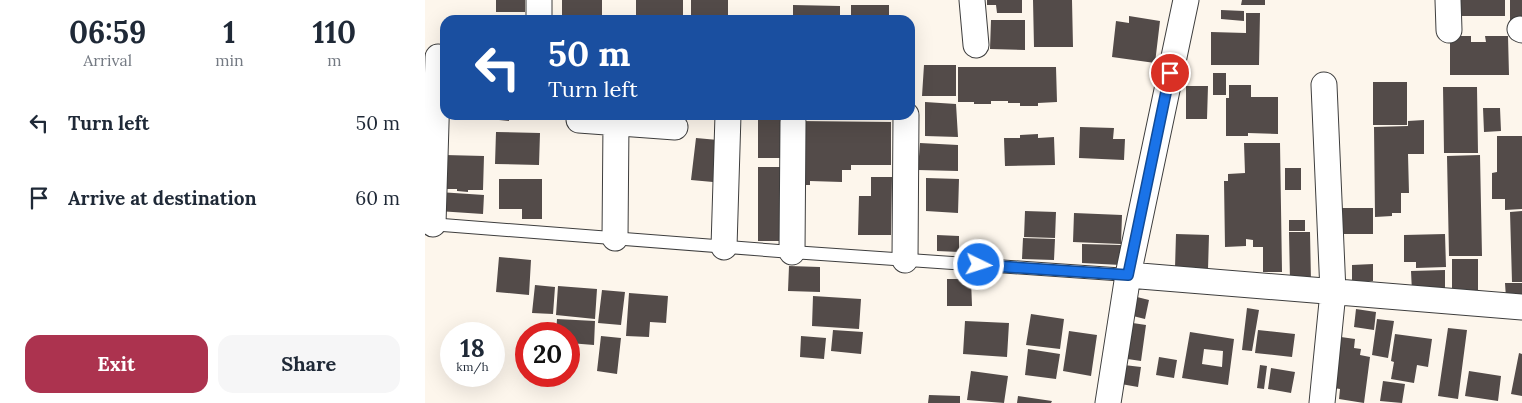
<!DOCTYPE html>
<style>
:root{--surface:#fff;--page:#f6f6f7;--text:#1f2937;--muted:#747a83;--accent:#ac334f}
body{margin:0;font-family:Lora,serif;background:var(--page);color:var(--text);height:100vh;display:flex;flex-direction:column;font-size:19px;white-space:nowrap}
*{box-sizing:border-box;margin:0}
p{font-size:16px;color:var(--muted)}
.icon{flex:none;width:28px;height:28px;fill:none;stroke:currentColor;stroke-width:2;stroke-linecap:round;stroke-linejoin:round}
.map{position:relative;flex:1;overflow:hidden}
.sheet{display:flex;flex-direction:column;background:var(--surface);width:425px}
.sheet>*{flex:none}
.hud{position:absolute;left:15px;top:15px;width:475px;height:105px;border-radius:15px;box-shadow:0 5px 20px #0002;background:#1a4fa0;color:#fff;overflow:hidden}
.speed{position:absolute;left:15px;top:322px;display:flex;gap:10px;font-size:25px;font-weight:700;text-align:center}
.speed>*{display:grid;place-content:center;width:65px;height:65px;border-radius:50%;background:var(--surface);box-shadow:0 5px 20px #0002;line-height:1}
.speed small{font-size:12px;font-weight:400}
.speed .limit{border:8px solid #d22;background:#fff;color:#111}
.pin{position:absolute;display:grid;place-items:center;width:42px;height:42px;color:#fff;margin:-21px;border:2px solid #fff;border-radius:50%;box-shadow:0 1px 5px #0007}
.me{position:absolute;width:55px;margin:-28px;rotate:94deg;stroke-linejoin:round;filter:drop-shadow(0 0 4px #0008)}
.turn{display:flex;align-items:center;gap:18px;height:105px;padding:0 25px;font-size:22px}
.turn .icon{width:65px;height:65px;stroke-width:2.5}
.turn b{display:block;font-size:35px;line-height:42px}
.eta{display:flex;justify-content:space-evenly;align-items:center;height:85px;text-align:center}
.eta b{font-size:30px;font-weight:700;line-height:35px}
.button{display:flex;gap:10px;margin-top:auto;padding:10px 25px}
.button a{flex:1;height:58px;border-radius:15px;background:var(--accent);color:#fff;font-size:20px;font-weight:700;line-height:58px;text-align:center}
.button a+a{background:var(--page);color:var(--text)}
ul{padding:0;list-style:none}
li{display:flex;align-items:center;gap:15px;height:75px;padding:0 25px}
li div{flex:1}
li b{display:block;font-size:19px}
li em{font-style:normal}
main{display:flex;flex:1;min-height:0}
.map>svg:first-child{display:block}
.building{fill:#534b49;fill-rule:evenodd}
.lines{fill:none;stroke-linecap:round;stroke-linejoin:round}
.lane-casing{stroke:#3e3e3e;stroke-width:14}
.street-casing{stroke:#3e3e3e;stroke-width:27}
.lane{stroke:#fff;stroke-width:12}
.street{stroke:#fff;stroke-width:25}
.route-casing{stroke:#114b97;stroke-width:12}
.route{stroke:#1a73e8;stroke-width:9}
</style>
<main>
<section class="sheet">
<div class="eta">
<div><b>06:59</b><p>Arrival</p></div>
<div><b>1</b><p>min</p></div>
<div><b>110</b><p>m</p></div>
</div>
<ul>
<li><svg class="icon" aria-label="left" viewBox="0 0 24 24"><path d="M17 20v-9H6M10 6l-5 5 5 5"/></svg><div><b>Turn left</b></div><em>50 m</em></li>
<li><svg class="icon" aria-label="arrive" viewBox="0 0 24 24"><path d="M6 21V4h12l-3 4 3 4H6"/></svg><div><b>Arrive at destination</b></div><em>60 m</em></li>
</ul>
<div class="button"><a>Exit</a><a>Share</a></div>
</section>
<div class="map">
<svg width="1097" height="403" viewBox="0 0 1097 403">
<rect width="100%" height="100%" fill="#fdf6ec"/>
<path class="building" d="M71,0h29v12h-29z
M137,0h40v20h-40z
M211,0h47v20h-47z
M266,0h37v20h-37z
M562,0h35v13h-25l-1,-8h-9z
M608,0h39l1,47h-39z
M817,0h23v5h-24z
M1028,0h52v16h-52z
M1085,0h12v21h-12z
M368,5l47,1v14h-47z
M426,5h38v15h-38z
M796,10l23,1v10l-23,-2z
M821,13h14l-1,52h-48v-33l35,1z
M704,16l31,5 -5,42 -43,-6 4,-36 13,2z
M566,20h34v30l-35,-1z
M1025,36h21v6h15l-1,-6h23l1,39h-59z
M499,65h32v31h-34z
M533,67h98l1,35 -19,1v3h-18v-3h-12v-2h-17v3h-17v-2h-16z
M788,73h13v22h-13z
M948,82h34v43h-34z
M804,85h22v12h27v37l-30,-1v3h-22v-38h3z
M761,86h22l-1,33h-21z
M1018,87h34l1,66h-34z
M500,102l31,2 2,33 -33,-1z
M1058,108h17l1,23 -17,1z
M65,115h19v6l-20,-2z
M333,115h26l-1,43h-25z
M999,120v34h-16l1,39h-8v20h-9v3l-17,1 -1,-90 34,-1v-5z
M373,121l93,1v43h-40v5h-9v12l-32,-1v4h-12z
M655,127l34,1 -1,11h12l-1,21 -45,-2z
M71,132l44,1 -1,32 -44,-1z
M613,134v4l16,-1 1,28 -50,1 -1,-28h16v-3z
M1072,136h25v73l-17,1v-11h-13v-26l5,-1z
M271,138l22,2 -5,42 -22,-2z
M495,143l38,2v26l-40,-1z
M819,143h36l2,129h-19v-25h-10v-7l-7,-1v7l-21,1 -1,-66h4v-7l17,-1z
M20,155l39,1 -1,34h-15v2l-11,-1v-2h-13z
M1055,155l2,101h-33l-2,-100z
M333,167h23v74h-23z
M860,168h16v22h-16z
M446,177h21l-1,58h-33l1,-39h12z
M501,178l33,1 -1,34 -32,-2z
M74,179h43v40h-20v-10h-23z
M14,192l45,3 -1,19 -45,-3z
M912,208h36v26h-36z
M600,211l31,1 -1,26 -31,-1z
M1097,211v71h-10l-2,-70z
M649,213l48,2 -1,29 -48,-2z
M864,220h16v11h-16z
M864,232h21l1,49h-21z
M751,234l33,1 -1,35 -33,-2z
M1020,234l1,33 -30,1v-6h-12v-27z
M512,235l22,1v16l-22,-1z
M598,238l32,1 -1,21 -32,-1z
M657,244l39,1v20l-39,-2z
M74,257l32,3 -2,35 -33,-3z
M1027,259h26v35h-26z
M948,264v17h-21v-16z
M364,266l31,1v25l-32,-1z
M1020,270v21l-33,1 -1,-21z
M522,279h24l1,27h-25z
M1080,283h17v15h-16z
M110,285l20,2 -2,27 -21,-1z
M133,286l39,3 -2,30 -39,-4z
M177,290l23,2 -4,33 -23,-2z
M204,293l39,3 -2,27 -16,-1 -1,15 -23,-1z
M388,296l48,3 -2,30 -47,-3z
M712,297l12,3 -4,19 -12,-3z
M822,308l12,2 -7,41 -10,-1z
M931,309l20,3 -2,18 -20,-3z
M606,314l33,5 -4,30 -34,-4z
M132,319l38,2 -1,24 -25,-2v-9h-13z
M952,319l17,2 -6,37 -16,-3z
M540,321l44,2 -2,34 -44,-3z
M701,322l20,3 -5,36 -20,-3z
M1023,328l19,2 -9,69 -20,-3z
M408,330l30,2 -2,22 -30,-3z
M833,330l37,4 -3,23 -37,-4z
M644,331l28,4 -6,41 -28,-5z
M765,332l44,7 -6,46 -46,-7zM779,349l19,2 -1,16 -20,-3z
M970,334l37,5 -4,28 -11,-2 -3,18 -23,-4 3,-17 -3,-1z
M176,336l20,2 -4,36 -20,-3z
M376,336l25,2 -2,21 -24,-2z
M916,337l14,2 -1,9 7,1 -1,6 10,2 -6,46 -25,-4 1,-10 -6,-1z
M603,349l32,5 -4,25 -31,-4z
M1094,353l3,1v42l-11,-2z
M734,357l18,3 -3,18 -18,-3z
M699,365l17,2 -3,20 -17,-3z
M835,365l7,1 -3,23 -7,-1z
M846,368l24,4 -4,21 -23,-4z
M546,371l37,5 -4,27 -37,-3z
M1044,371l32,5 -3,25 -33,-5z
M958,381l22,3 -3,19 -22,-2z
M504,395l31,1v7h-32z
M593,396l34,5 -1,2h-34z"/>
<g class="lines">
<defs>
<path id="lane" d="M5,224l362,28 336,23"/>
<path id="street" d="M547,0l4,45
M1023,0l1,30
M114,20v-20
M1095,29l2,1
M154,120l96,7
M8,224l5,-167
M190,238l1,-116
M299,247l4,-132
M367,252l1,-130
M480,260l1,-145
M703,275l394,32
M683,403l20,-128 58,-275
M897,403l11,-111 -9,-207"/>
</defs>
<use href="#lane" class="lane-casing"/>
<use href="#street" class="street-casing"/>
<use href="#lane" class="lane"/>
<use href="#street" class="street"/>
</g>
<g class="lines">
<defs>
<path id="route" d="M554,265l149,10 42,-202"/>
</defs>
<use href="#route" class="route-casing"/>
<use href="#route" class="route"/>
</g>
</svg>
<div class="speed"><div>18<small>km/h</small></div><div class="limit">20</div></div>
<div class="pin" style="left:745px;top:73px;background:#d93025"><svg class="icon" aria-label="arrive" viewBox="0 0 24 24"><path d="M6 21V4h12l-3 4 3 4H6"/></svg></div>
<svg class="me" style="left:554px;top:265px" viewBox="-20 -20 40 40"><circle r="17" fill="#1a73e8" stroke="#fff" stroke-width="3"/><path d="M0-11L8 9 0 5-8 9z" fill="#fff"/></svg>
<div class="hud">
<div class="turn"><svg class="icon" aria-label="left" viewBox="0 0 24 24"><path d="M17 20v-9H6M10 6l-5 5 5 5"/></svg><div><b>50 m</b>Turn left</div></div>
</div>
</div>
</main>
